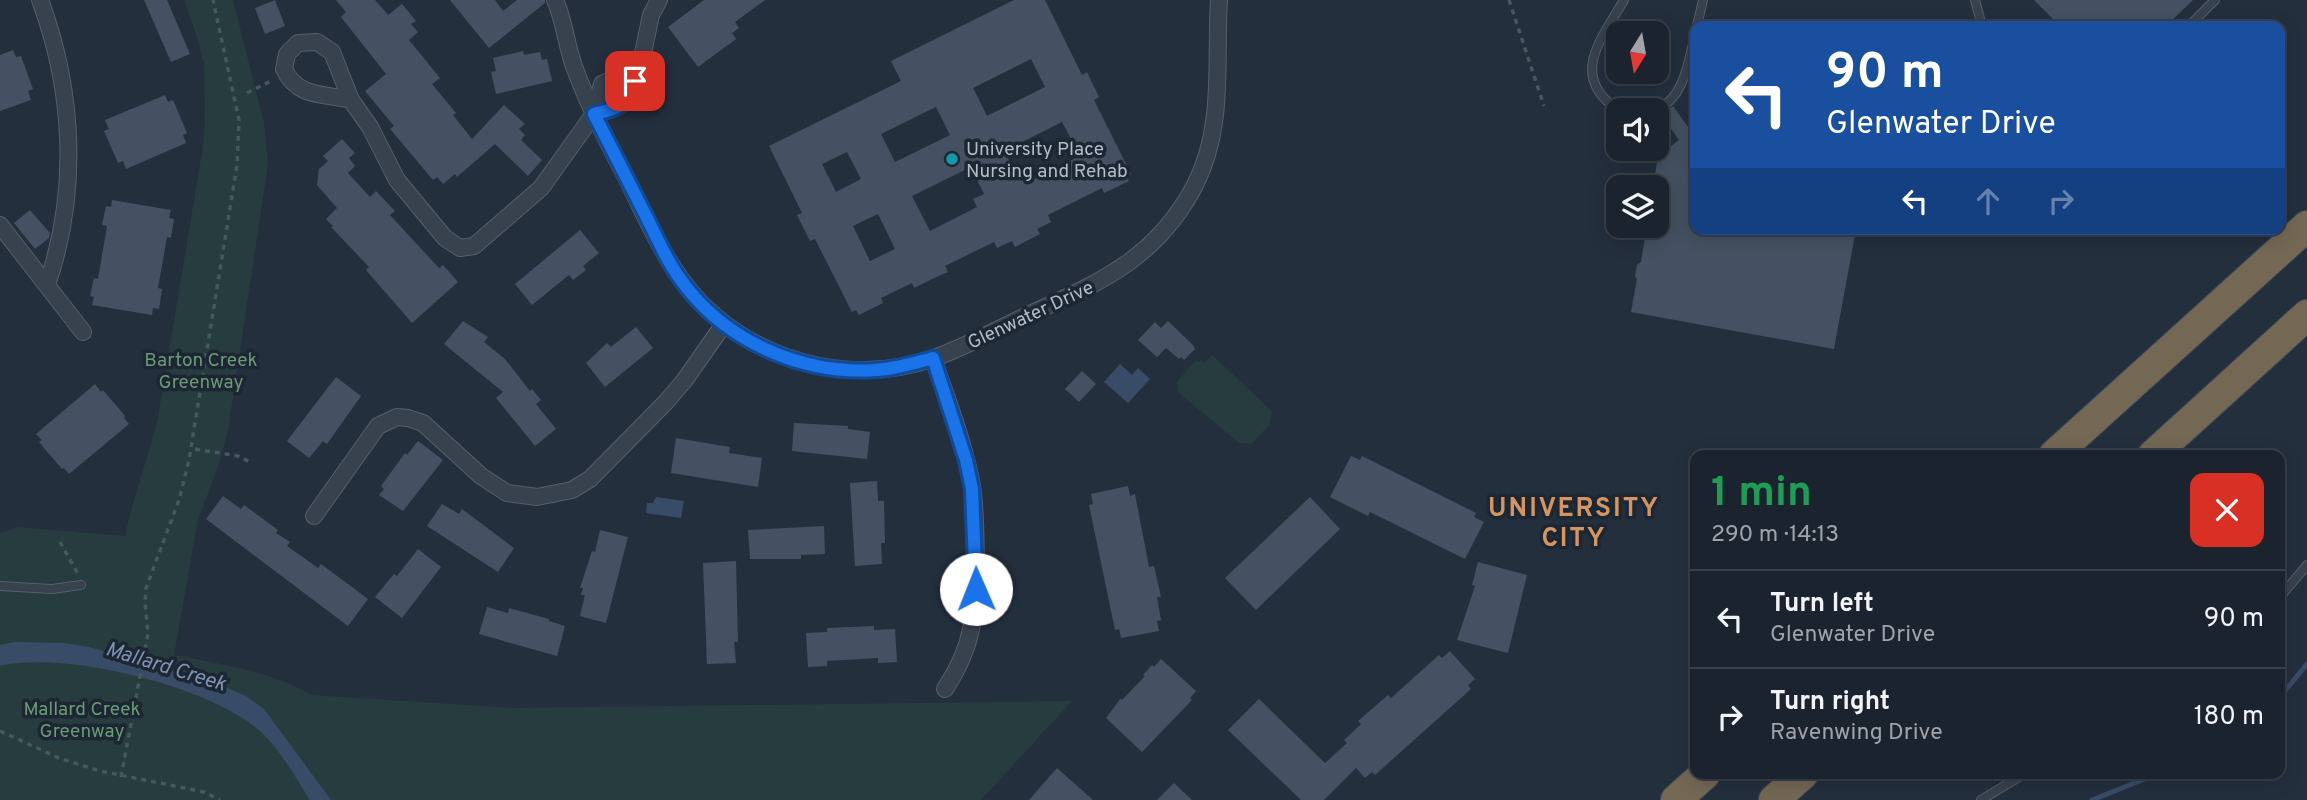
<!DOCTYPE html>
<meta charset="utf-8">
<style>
:root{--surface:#1b232e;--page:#282f3a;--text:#f1f3f6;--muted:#a0a4aa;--line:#39404a}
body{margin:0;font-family:Overpass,sans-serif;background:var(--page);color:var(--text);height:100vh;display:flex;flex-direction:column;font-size:26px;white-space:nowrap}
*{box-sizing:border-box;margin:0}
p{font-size:23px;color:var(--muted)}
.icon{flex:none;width:38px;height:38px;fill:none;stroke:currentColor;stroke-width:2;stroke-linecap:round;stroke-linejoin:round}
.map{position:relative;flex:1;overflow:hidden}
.sheet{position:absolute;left:1690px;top:450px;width:595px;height:329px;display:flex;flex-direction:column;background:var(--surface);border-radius:14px;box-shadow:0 4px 18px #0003,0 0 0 2px var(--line)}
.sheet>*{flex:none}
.hud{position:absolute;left:1690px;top:21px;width:595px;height:214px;border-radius:14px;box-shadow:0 4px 18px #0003,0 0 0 2px var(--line);background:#1a4fa0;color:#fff;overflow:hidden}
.needle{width:46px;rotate:191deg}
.fabs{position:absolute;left:1606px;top:21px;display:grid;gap:14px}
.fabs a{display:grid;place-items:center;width:63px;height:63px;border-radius:14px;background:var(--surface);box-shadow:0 4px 18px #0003,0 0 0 2px var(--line);font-size:35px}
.pin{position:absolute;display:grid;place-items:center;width:60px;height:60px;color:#fff;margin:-30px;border-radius:14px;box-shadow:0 4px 10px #0006}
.me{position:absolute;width:77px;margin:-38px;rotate:359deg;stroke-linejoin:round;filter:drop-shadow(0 0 5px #0008)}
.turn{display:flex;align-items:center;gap:24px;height:147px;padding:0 21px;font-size:32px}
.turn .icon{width:91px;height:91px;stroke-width:2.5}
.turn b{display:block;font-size:49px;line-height:60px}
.lanes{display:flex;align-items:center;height:66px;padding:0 21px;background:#0003;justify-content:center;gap:35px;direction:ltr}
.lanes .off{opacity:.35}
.round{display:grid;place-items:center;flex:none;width:74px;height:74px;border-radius:14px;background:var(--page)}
.overview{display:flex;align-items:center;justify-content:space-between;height:119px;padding:0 21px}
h1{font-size:42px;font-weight:700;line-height:52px;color:#1e9e55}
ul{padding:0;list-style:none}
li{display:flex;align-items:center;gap:21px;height:98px;padding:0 21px;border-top:2px solid var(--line)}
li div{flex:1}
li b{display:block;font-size:26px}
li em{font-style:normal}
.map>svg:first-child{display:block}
.green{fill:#263c3f}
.water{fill:#394c67}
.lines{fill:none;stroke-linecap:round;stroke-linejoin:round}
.stream{stroke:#394c67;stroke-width:5}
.building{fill:#455162;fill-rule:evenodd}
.service-casing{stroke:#565f6c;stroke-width:10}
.minor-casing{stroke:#565f6c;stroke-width:18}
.motorway-casing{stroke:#434c59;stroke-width:32}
.path{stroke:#44595c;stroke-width:3.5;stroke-dasharray:5 5;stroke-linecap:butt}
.service{stroke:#38414e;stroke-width:8}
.minor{stroke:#38414e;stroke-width:16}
.motorway{stroke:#746855;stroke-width:30}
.route-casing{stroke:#114b97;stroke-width:18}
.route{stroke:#1a73e8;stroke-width:12}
.culture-dot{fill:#0f9aa8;stroke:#1d2633;stroke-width:2.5}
.labels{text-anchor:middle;stroke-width:7;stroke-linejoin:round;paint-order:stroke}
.poi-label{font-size:19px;fill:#b4bcc9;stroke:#1d2633;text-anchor:start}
.street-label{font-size:19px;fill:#b4bcc9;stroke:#1d2633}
.park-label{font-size:19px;fill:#6b9a76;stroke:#1d2633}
.water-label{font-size:21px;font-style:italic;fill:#7c92b1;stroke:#1d2633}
.district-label{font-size:26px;font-weight:bold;letter-spacing:2px;fill:#d59563;stroke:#1d2633}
</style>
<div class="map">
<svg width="2307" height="800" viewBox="0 0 2307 800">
<rect width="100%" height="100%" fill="#242f3e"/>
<path class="green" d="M184,0h49l31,123 4,42 -40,265 -9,34 -21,56 -24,135c47,9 96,16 138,40l200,13 560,-7 -91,99h-981v-267l18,-6 107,9c8,-40 24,-79 33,-119l45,-271 2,-26 -1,-54 -5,-23z
M1212,355l60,56 -2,13 -19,20 -12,-1 -61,-51 -1,-10 18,-21 11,1z"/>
<path class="water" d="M1120,364l12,11 6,-7 12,11 -22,24 -24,-21z
M656,497l28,4 -3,17 -35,-5 1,-10h6z
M14,642l50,1 25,4 122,34 35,15 18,13 67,91h-21c-13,-20 -26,-44 -43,-62 -45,-50 -202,-88 -267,-72v-21z"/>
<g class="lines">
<path class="stream" d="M2280,697l27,-33
M2092,800l65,-26"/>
</g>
<path class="building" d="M144,0h23l23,54 -19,8z
M275,0l10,26 -20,8 -10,-26z
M336,0h39l13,15 14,-11 14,17 -5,3 7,8 -9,8 31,38 -8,6 24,29 -3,2 19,24 32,-34 21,19 -6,5 6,6 -4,5 21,20 -14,16 -33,-32 -38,33 -2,-3 -12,10 -6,-7 -4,3 -43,-51 4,-3 -29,-35 21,-17 -45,-57 5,-5z
M450,0h45l8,11 14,-11h28v3l-56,45z
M704,0h61l-30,22 4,6 -7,5 4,6 -38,28 -30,-40z
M1014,0h31l37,75 5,-3 12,25 -5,3 37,74 -5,2 3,5 -25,12 -2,-5 -54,27 3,7 -14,7 3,5 -25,13 -3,-6 -15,7 -3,-6 -49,24 3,6 -18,8 -16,8 -2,-5 -31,15 2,5 -24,12 -3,-5 -4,2 -37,-73 -5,2 -13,-26 5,-2 -33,-67 132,-65 -10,-20zM1031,59l14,28 -58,29 -14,-28zM936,107l14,28 -55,27 -14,-28zM1062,122l18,34 -48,24 -4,-8 -10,5 -14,-26zM847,152l14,27 -25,13 -14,-28zM971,167l13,27 -11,5 4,8 -47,24 -18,-35zM878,214l17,35 -25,12 -17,-35z
M2034,0h159l-27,26h-106z
M13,50l3,7 5,-1 12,33 -5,2 3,9 -31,11v-56z
M523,51l1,4 16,-3 2,8 5,-1 5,22 -56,13 -5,-22 5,-1 -3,-13z
M165,95l3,7 5,-2 14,33 -4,2 3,8 -60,26 -3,-8 -5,2 -14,-32 5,-2 -4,-9z
M1673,106l23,32v91h160l-22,120 -203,-37 6,-33 -2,-3 2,-11 4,-3 6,-36h10v-39h-4l5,-31 21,-16 -18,-25z
M342,139l13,14 -6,5 6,8 -7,7 22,24 6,-6 19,20 -5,4 49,53 4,-3 15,17 -46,41 -46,-53 3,-3 -38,-40 2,-1 -7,-7 11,-11 -20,-23 2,-16 9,-8 -5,-5z
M112,200l59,10 -2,8 5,1 -3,19 -4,-1 -9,51 4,1 -3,20 -6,-1 -1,7 -60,-10 2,-8 -4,-1 4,-18 4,1 9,-53 -5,-1 4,-19 5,1z
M30,210l20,23 -1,5 -14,11 -21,-26z
M580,230l19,23 -16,13 3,4 -13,10 -4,-5 -37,30 -17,-21z
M463,321l25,16 -4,5 21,17 25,32 2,-2 9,11 -5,4 20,25 -21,17 -39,-48 7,-6 -59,-48z
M1168,321l25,24 2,4 -11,11 -3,-3 -2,2 -13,-11 -9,9 -19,-17 17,-18 6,6z
M636,327l17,21 -48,39 -19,-24 21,-20 4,4z
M1082,371l14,13 -17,18 -14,-13z
M336,377l25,19 -34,48 -4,-3 -14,17 -22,-17z
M95,384l6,8 2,-2 22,26 -1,2 5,6 -60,50 -5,-6 -2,1 -23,-27 3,-2 -6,-6z
M794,423l54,3v3l22,3 -3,27 -75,-8z
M676,438l54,9 -1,6 33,5 -4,29 -87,-14z
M418,441l25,19 -40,51 -24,-16 5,-6 -3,-3 24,-33 2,2z
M1351,456l9,4 2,-4 114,57 -2,4 10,5 -19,37 -95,-47 -2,4 -38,-19z
M877,481l1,20h6l1,42h-4l1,21 -27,2 -5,-83z
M1128,486l2,10 5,-2 14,73 5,-1 7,31h-4l4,23 -4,1 2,10 -38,7 -2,-9 -4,1 -26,-125 4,-1 -2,-10z
M223,496l18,13 3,-4 34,25 -2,3 14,9 -3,4 31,22 3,-4 47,35 -20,27 -142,-107z
M1310,497l30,32 -84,81 -31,-32z
M442,504l17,10 3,-5 52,39 -16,24 -71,-46z
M824,526l1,28 -24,1v4h-51l-2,-29z
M600,530l28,7 -22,86 -26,-7 5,-21h-4l2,-7h-3l12,-37 3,1z
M418,549l23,18 -39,51 -27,-21 19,-23 3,2z
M736,561l2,81h-4l2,21 -29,1 -4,-101z
M1478,562l49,13 -19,78 -51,-13 18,-54 -3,-1z
M487,607l21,6 1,-5 40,11v2l16,5 -8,30 -78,-22z
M874,626v4l21,-1 2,33 -19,1v-5l-51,3v5l-19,1 -2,-34 21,-1v-4z
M1450,651l25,28 -7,6 3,4 -96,86 -3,-3 -7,6 -9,-10 -32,32h-23l-73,-70 31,-31 66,64 22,-20 -3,-3 17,-16 -3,-3 30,-26 3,3 48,-43 3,3z
M1161,659l35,32 -6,7 2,2 -50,52 -36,-34 15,-20 1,2 23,-24 -2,-1 9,-10 2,2z
M1057,768l36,32h-64z
M1174,783l18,17h-35z"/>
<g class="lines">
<defs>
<path id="service" d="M1975,0l7,26
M1697,26l6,-26
M2189,26l26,-26
M1657,110c29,-14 31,-50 39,-78
M1619,111c-51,-35 -18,-71 5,-111
M0,586l52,3 29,-4
M2280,597l27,-32
M1981,800l43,-26"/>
<path id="minor" d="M40,0c34,92 39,191 7,285
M555,0c10,22 11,46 20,69 14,38 33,74 52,110 24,49 46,103 89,138 60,50 144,67 218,41 33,-12 64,-29 96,-44 71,-32 127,-56 165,-129 30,-58 20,-123 24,-185
M640,67l11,-52 8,-15
M351,100c-26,-7 -53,-1 -67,-31l3,-15 11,-11 19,-1 15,10 19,48 19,27 27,53 48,58 15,10 14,-2 67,-58 53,-74 8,-30 38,-17c-12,33 -9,39 -46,47
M0,225l83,107
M933,358c14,42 31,84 39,128 4,25 3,51 4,75 0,51 -2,85 -31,128
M314,516l64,-90 19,-9 11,1 15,5 58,53 26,17 30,4 35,-7 18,-11 76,-77 18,-21 40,-57"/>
<path id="motorway" d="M2054,455l253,-229
M2153,455l154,-140
M1676,800l29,-26
M1774,800l29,-26"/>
</defs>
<use href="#service" class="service-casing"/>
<use href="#minor" class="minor-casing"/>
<use href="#motorway" class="motorway-casing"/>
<path class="path" d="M1509,0l35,106
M247,93l26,-13
M195,449l43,7 12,6
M60,542l18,32
M0,731l59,27 41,13 104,21 16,8
M121,777l27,-143 -3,-31 1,-15 33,-88 10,-40 48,-295 2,-45 -26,-120"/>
<use href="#service" class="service"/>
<use href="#minor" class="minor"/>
<use href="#motorway" class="motorway"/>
</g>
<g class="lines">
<defs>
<path id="route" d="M635,81c-9,26 -15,27 -41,33 17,34 34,67 51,100 13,26 24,52 42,74 44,56 119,87 189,82 20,-1 38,-7 57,-12l33,102 6,29 4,100"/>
</defs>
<use href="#route" class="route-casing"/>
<use href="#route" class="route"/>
</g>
<circle class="culture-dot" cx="952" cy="159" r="7"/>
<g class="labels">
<g class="poi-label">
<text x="966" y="155">University Place<tspan x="966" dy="22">Nursing and Rehab</tspan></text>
</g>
<g class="street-label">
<text transform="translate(1030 314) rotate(-25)" y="7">Glenwater Drive</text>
</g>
<g class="park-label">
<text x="201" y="366">Barton Creek<tspan x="201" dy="22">Greenway</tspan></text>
<text x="82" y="715">Mallard Creek<tspan x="82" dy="22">Greenway</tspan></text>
</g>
<g class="water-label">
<text transform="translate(166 666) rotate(17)" y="7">Mallard Creek</text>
</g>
<g class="district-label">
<text x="1574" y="516">UNIVERSITY<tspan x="1574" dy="30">CITY</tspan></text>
</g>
</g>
</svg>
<div class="fabs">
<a><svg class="needle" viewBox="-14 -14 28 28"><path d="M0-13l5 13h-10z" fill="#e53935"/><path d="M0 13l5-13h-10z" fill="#a0a4aa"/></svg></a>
<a><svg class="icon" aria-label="sound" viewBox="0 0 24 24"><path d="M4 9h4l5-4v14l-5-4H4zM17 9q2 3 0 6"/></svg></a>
<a><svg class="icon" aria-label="layers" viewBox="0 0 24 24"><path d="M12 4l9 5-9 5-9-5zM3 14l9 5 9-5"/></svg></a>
</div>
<div class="pin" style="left:635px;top:81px;background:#d93025"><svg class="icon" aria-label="arrive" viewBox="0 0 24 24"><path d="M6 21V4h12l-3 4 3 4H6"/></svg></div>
<svg class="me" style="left:976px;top:589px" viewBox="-20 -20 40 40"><circle r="19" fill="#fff"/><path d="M0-13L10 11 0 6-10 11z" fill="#1a73e8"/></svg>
<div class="hud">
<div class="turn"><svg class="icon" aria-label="left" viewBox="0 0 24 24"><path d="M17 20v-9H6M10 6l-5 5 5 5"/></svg><div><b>90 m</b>Glenwater Drive</div></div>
<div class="lanes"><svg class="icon" aria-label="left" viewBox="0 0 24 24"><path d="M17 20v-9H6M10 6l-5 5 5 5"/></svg><svg class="icon off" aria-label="ahead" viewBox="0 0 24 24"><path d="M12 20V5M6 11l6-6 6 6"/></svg><svg class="icon off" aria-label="right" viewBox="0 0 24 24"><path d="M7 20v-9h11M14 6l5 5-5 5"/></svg></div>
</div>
<section class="sheet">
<div class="overview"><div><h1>1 min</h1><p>290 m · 14:13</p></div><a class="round" style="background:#d93025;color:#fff"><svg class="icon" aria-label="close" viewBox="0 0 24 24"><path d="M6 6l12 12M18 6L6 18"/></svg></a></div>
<ul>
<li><svg class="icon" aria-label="left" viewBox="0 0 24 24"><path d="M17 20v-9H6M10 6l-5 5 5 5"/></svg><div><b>Turn left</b><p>Glenwater Drive</p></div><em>90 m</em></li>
<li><svg class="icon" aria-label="right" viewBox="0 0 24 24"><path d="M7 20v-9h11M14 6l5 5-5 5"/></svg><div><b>Turn right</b><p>Ravenwing Drive</p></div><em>180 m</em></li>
</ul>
</section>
</div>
